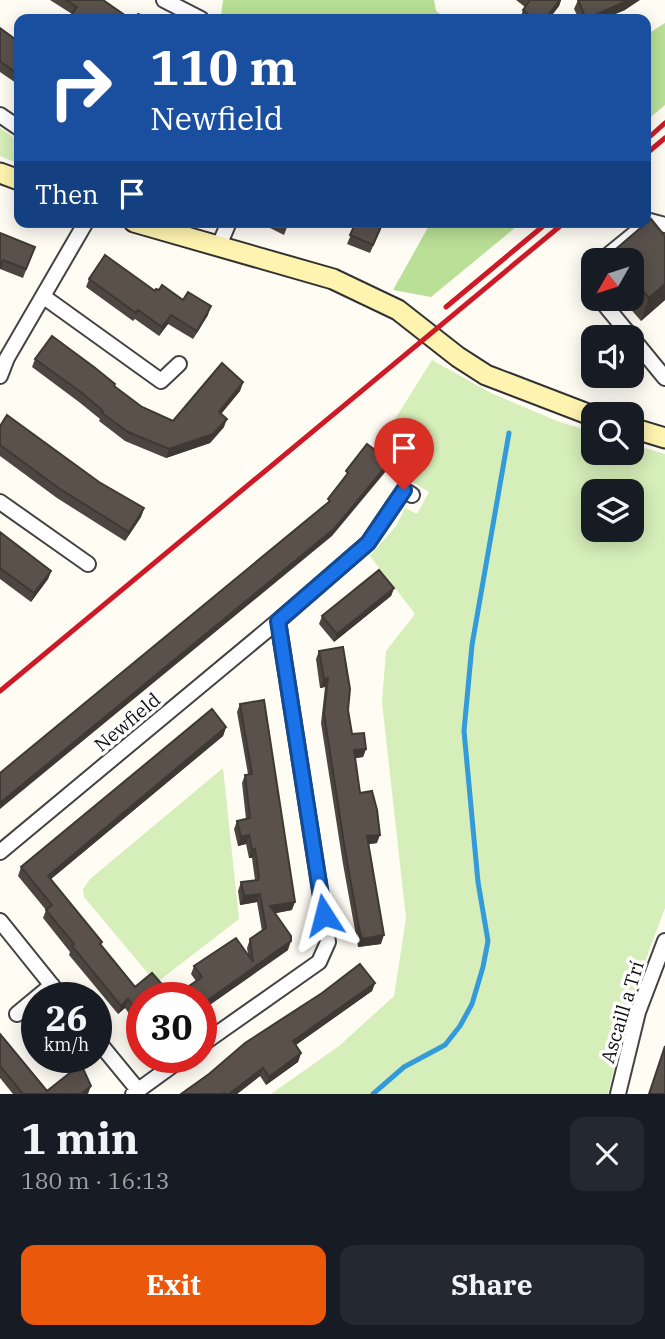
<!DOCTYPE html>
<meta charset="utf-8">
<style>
:root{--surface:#171b24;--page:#242831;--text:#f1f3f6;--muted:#9ea1a6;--accent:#ea580c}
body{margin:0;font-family:"IBM Plex Serif",serif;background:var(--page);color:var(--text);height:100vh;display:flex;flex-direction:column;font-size:26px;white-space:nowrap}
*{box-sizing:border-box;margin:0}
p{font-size:23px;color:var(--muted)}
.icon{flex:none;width:38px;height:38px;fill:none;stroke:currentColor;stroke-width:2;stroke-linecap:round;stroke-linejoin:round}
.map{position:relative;height:1094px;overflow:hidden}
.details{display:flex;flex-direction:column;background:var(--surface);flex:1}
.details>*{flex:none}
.guide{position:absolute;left:14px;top:14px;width:637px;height:214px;border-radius:14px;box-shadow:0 4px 18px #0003;background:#1a4fa0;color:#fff;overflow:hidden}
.needle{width:46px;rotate:231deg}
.fabs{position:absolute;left:581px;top:248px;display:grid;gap:14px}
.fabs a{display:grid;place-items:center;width:63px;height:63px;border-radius:14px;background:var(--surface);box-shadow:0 4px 18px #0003;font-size:35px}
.speed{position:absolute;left:21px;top:982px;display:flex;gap:14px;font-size:35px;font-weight:700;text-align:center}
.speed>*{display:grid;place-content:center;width:91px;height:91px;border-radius:50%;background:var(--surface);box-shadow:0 4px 18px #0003;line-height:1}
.speed small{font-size:18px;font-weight:400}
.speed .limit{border:10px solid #d22;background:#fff;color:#111}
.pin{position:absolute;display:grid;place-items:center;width:60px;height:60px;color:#fff;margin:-72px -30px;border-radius:50% 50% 50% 0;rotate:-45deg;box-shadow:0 0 7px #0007}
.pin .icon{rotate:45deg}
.me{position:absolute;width:77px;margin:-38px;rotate:351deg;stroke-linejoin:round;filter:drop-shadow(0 0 5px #0008)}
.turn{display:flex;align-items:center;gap:24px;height:147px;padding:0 21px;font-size:32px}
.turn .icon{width:91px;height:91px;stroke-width:2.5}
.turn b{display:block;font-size:49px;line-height:60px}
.then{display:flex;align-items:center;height:66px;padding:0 21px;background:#0003;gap:14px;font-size:26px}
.round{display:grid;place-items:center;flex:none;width:74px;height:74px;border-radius:14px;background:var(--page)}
.overview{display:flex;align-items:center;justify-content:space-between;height:119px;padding:0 21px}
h1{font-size:42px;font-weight:800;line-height:52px}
.action{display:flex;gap:14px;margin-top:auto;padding:14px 21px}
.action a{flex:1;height:80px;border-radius:14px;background:var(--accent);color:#fff;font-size:28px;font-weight:800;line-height:80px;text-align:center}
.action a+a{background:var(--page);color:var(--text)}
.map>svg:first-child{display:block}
.green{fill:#d6eeb9;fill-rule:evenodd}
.forest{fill:#b9e096}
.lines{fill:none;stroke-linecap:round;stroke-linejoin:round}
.stream{stroke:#339bd9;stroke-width:5}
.street-casing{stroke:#434343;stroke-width:18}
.secondary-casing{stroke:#323232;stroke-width:23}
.street{stroke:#fff;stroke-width:14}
.secondary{stroke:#fff4af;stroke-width:19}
.rail{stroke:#ce1a27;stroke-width:5}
.wall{fill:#4d4640}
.shaded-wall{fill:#3f3934}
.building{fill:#5a514b;stroke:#3f3934;stroke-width:2}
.route-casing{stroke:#114b97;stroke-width:18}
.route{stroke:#1a73e8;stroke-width:12}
.labels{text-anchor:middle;stroke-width:7;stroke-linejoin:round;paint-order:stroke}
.street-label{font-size:19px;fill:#101010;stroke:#fff}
</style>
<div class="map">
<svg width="665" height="1094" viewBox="0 0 665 1094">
<rect width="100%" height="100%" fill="#fffcf4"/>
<path class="green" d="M0,128l16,11 3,25 -19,-8z
M432,360l59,33 66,28 36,11v21h39v-9l33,10v454l-35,94 -22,92h-337l68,-48 55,-50 12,-78 -24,-216 4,-51 29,-37 -45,-58 26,-30 9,-18 12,6 12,-22 -37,-22 -7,-35zM593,492h39v38h-39z
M223,768l16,151 -83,64 -72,-86 -1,-8 7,-10z"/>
<path class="forest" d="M223,0h211l2,11 11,8h-223l-3,-3z
M665,23v82l-19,16v-86z
M431,222h91l-91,75 -38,-7z"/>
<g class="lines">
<path class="stream" d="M373,1094l31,-27 41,-22 15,-19 12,-22 11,-37 5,-26 -10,-59 -14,-151 8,-86 37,-212"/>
<defs>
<path id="street" d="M164,0l37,19
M0,115l19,13
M218,248l11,-26
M601,261l49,-40 15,4
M44,297l117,84 18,-17
M600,299l65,79
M0,376l7,-18 79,-136
M0,502l88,62
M0,852l278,-231 90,-78 36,-53 8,5
M0,921l62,77
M17,1014l35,-29
M96,1039l42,51
M201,1045l118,-83 9,-20 -50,-321
M133,1094l51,-37
M618,1094l20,-82 27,-71"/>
<path id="secondary" d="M0,173l19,7
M134,222l199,57 65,31 60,47 28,18 107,41
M632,428l33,10"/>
</defs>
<use href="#street" class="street-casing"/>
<use href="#secondary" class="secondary-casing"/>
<use href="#street" class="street"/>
<use href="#secondary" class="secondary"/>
<path class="rail" d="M646,140l19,-17
M646,154l19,-16
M446,307l102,-85
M0,691l565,-469"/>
</g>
<path class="wall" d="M50,0h53l26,19h-60l3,-5z
M516,0h45l-2,6 -10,13h-29l3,-9 2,-3z
M578,0l47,10 -22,9h-24l-5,-10z
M0,28l19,14v43l-19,-13z
M260,222h29l-5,13 -24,-12z
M356,222h28l-14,31 -23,-9z
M0,233l35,14 -12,31 -23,-9z
M665,236v64l-24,21 -19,-22h10v-38h-24l2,-7z
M89,279l66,12 4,-1 24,10 25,15 -15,24 -25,-15 -9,12 -24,-17 -2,2 -47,-34z
M35,359l79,28 28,20 31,14 70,-39 -3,9 -19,23 3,13 -14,16 -44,15 -41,-17 -26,-20 1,-2 -21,-17 -47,-35z
M0,426l144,82 -3,9 -16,24 -68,-43 -57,-42z
M0,532l51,39 -3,8 -17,23 -31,-23z
M394,588l-3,8 -57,46 -15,-18 3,-8z
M319,651l29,59 4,24 14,15 -3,8 -8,1 5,35 17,50 -9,1 13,100 -23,3 -15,-83 -22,-141 4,-36 -5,1 -4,-29z
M240,704l52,206 -17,3 13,37 -87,61 -59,-13v33l-17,-23 -7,6 -49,-59 1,-3 -27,-34 3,-8 -28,-34 3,-9 205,-140 -3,9 -172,143 51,63 -1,3 34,42 38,10 23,-16 -5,-7 3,-8 54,-12 -1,-6 3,-9 12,-8 -5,-29 -17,3 -2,-14 3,-9 14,-2 -3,-22h-3l-3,-14 -8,2 -4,-17 3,-8 9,-2 -4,-36 3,-8 3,-1 -11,-62z
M375,983l-3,8 -76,54 5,8 -3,9 -32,23 -6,-9 -23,18h-56z
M0,1034l47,57 41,3h-75l-13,-16z"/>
<path class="shaded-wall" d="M560,0h1l-2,6 -10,13h-4z
M629,0h11l-15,10 -22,9h-17z
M665,284v16l-24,21 8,-23z
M211,306l-3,9 -15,24 4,-8z
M171,315l-3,9 -9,12 3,-9z
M243,382l-3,9 -24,29 3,-8z
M227,419l-3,8 -14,16 -44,15 3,-9z
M390,461l-3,9 -55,66 -332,273v-6z
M144,508l-3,9 -16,24 4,-9z
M51,571l-3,8 -17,23 3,-9z
M394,588l-3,8 -57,46 3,-8z
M328,678l-3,9 -5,1 4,-9z
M226,727l-3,9 -178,148 3,-8z
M366,749l-3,8 -13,2 4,-9z
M249,835l-3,9 -8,2 3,-9z
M380,835l-3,8 -13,2 3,-9z
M255,849l-3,9h-3l3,-8z
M260,894l-3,8 -17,3 4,-9z
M295,902l-3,8 -25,5 3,-9z
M384,935l-3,9 -23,3 3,-8z
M291,941l-3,9 -87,61v-6z
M375,983l-3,8 -82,58 3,-8z
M128,999l-3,9 -7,6 3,-8z
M301,1053l-3,9 -32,23 3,-8z
M263,1068l-3,8 -23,18h-8z
M91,1086l-3,8h-7z"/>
<path class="building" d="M66,0h37l26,18 -36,1 -5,-3 -2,3h-13l-3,-2 7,-10z
M530,0h30l-15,19h-11l-11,-9z
M578,0h51l-43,19z
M138,14l13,5h-15z
M0,28l19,14v33l-19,-14z
M651,219l14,17v48l-16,14 -17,-19v-18h-16l-6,-7z
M279,222h10l-2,4z
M356,222h27l-10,23 -23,-10z
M0,233l35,14 -9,22 -23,-9 -3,8z
M105,255l50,36 1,-2 3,1 3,-5 21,15 5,-8 23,14 -14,25 -26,-16 -9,12 -24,-17 -2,3 -47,-34z
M52,336l42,31 21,17 -1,2 28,21 31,14 49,-58 21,19 -24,30 8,7 -14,15 -44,15 -41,-17 -26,-19 1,-2 -21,-18 -47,-34z
M7,415l92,67 45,26 -15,24 -69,-43 -60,-44v-19z
M367,444l23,17 -55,67 -335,275v-30l330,-272 -2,-2 20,-26 -2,-2z
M0,532l51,39 -17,22 -34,-25z
M379,570l15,18 -57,46 -15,-18z
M343,647l7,42 -2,21 4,24 12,-1 2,16 -12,1 6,43 12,-2 5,19 3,25 -13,1 17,99 -23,4 -15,-83 -22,-142 4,-36 -4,1 -5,-28z
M264,700l31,202 -25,4 21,30v5l-90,64v-7h-59v20l-14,-19 -7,7 -49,-60 2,-2 -28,-34 6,-5 -31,-38 191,-158 14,18 -178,149 54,66 -2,2 35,43 17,-14 21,24 29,-20 -8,-11 42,-28 17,24 -3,-23 16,-11 -6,-34 -16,2 -3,-14 17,-2 1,-3 -4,-28 -3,1 -3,-15 -8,2 -4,-16 13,-3 -5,-43 7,-1 -12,-70z
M360,964l15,19 -82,58 8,12 -32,24 -6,-9 -34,26h-4l-1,-1 -2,1h-41l28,-20 36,-31 77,-50z
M0,1034l47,57 34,-27 10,22 -10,8h-58l-23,-28z
M665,1046v48h-16z"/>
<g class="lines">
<defs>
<path id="route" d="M324,915l-46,-294 90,-78 36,-53"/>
</defs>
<use href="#route" class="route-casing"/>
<use href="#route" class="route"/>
</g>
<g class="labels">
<g class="street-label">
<text transform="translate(127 722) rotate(-40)" y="7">Newfield</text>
<text transform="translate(622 1012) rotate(-73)" y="7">Ascaill a Trí</text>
</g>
</g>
</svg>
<div class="fabs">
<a><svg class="needle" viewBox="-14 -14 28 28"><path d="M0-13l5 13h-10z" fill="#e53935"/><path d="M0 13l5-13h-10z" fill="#9ea1a6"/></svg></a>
<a><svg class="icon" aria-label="sound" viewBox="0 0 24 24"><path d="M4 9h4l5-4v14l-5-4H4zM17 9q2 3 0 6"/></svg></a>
<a><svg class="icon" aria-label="search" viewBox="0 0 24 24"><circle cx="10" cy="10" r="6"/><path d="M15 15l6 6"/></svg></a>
<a><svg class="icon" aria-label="layers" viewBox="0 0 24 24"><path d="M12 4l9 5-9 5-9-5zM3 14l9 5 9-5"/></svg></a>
</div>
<div class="speed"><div>26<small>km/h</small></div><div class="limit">30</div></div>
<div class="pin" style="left:404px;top:490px;background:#d93025"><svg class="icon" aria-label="arrive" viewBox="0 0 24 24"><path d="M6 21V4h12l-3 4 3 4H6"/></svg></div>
<svg class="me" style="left:324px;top:915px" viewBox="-20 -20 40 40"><path d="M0-17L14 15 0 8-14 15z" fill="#1a73e8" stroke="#fff" stroke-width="4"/></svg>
<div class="guide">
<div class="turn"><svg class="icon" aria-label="right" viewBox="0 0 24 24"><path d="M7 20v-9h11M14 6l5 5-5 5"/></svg><div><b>110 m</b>Newfield</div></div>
<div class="then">Then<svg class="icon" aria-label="arrive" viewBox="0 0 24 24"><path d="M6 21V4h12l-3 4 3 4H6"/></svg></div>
</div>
</div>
<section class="details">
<div class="overview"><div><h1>1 min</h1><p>180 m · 16:13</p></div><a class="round"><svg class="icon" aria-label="close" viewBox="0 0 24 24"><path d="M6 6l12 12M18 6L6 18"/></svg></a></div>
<div class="action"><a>Exit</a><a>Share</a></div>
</section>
